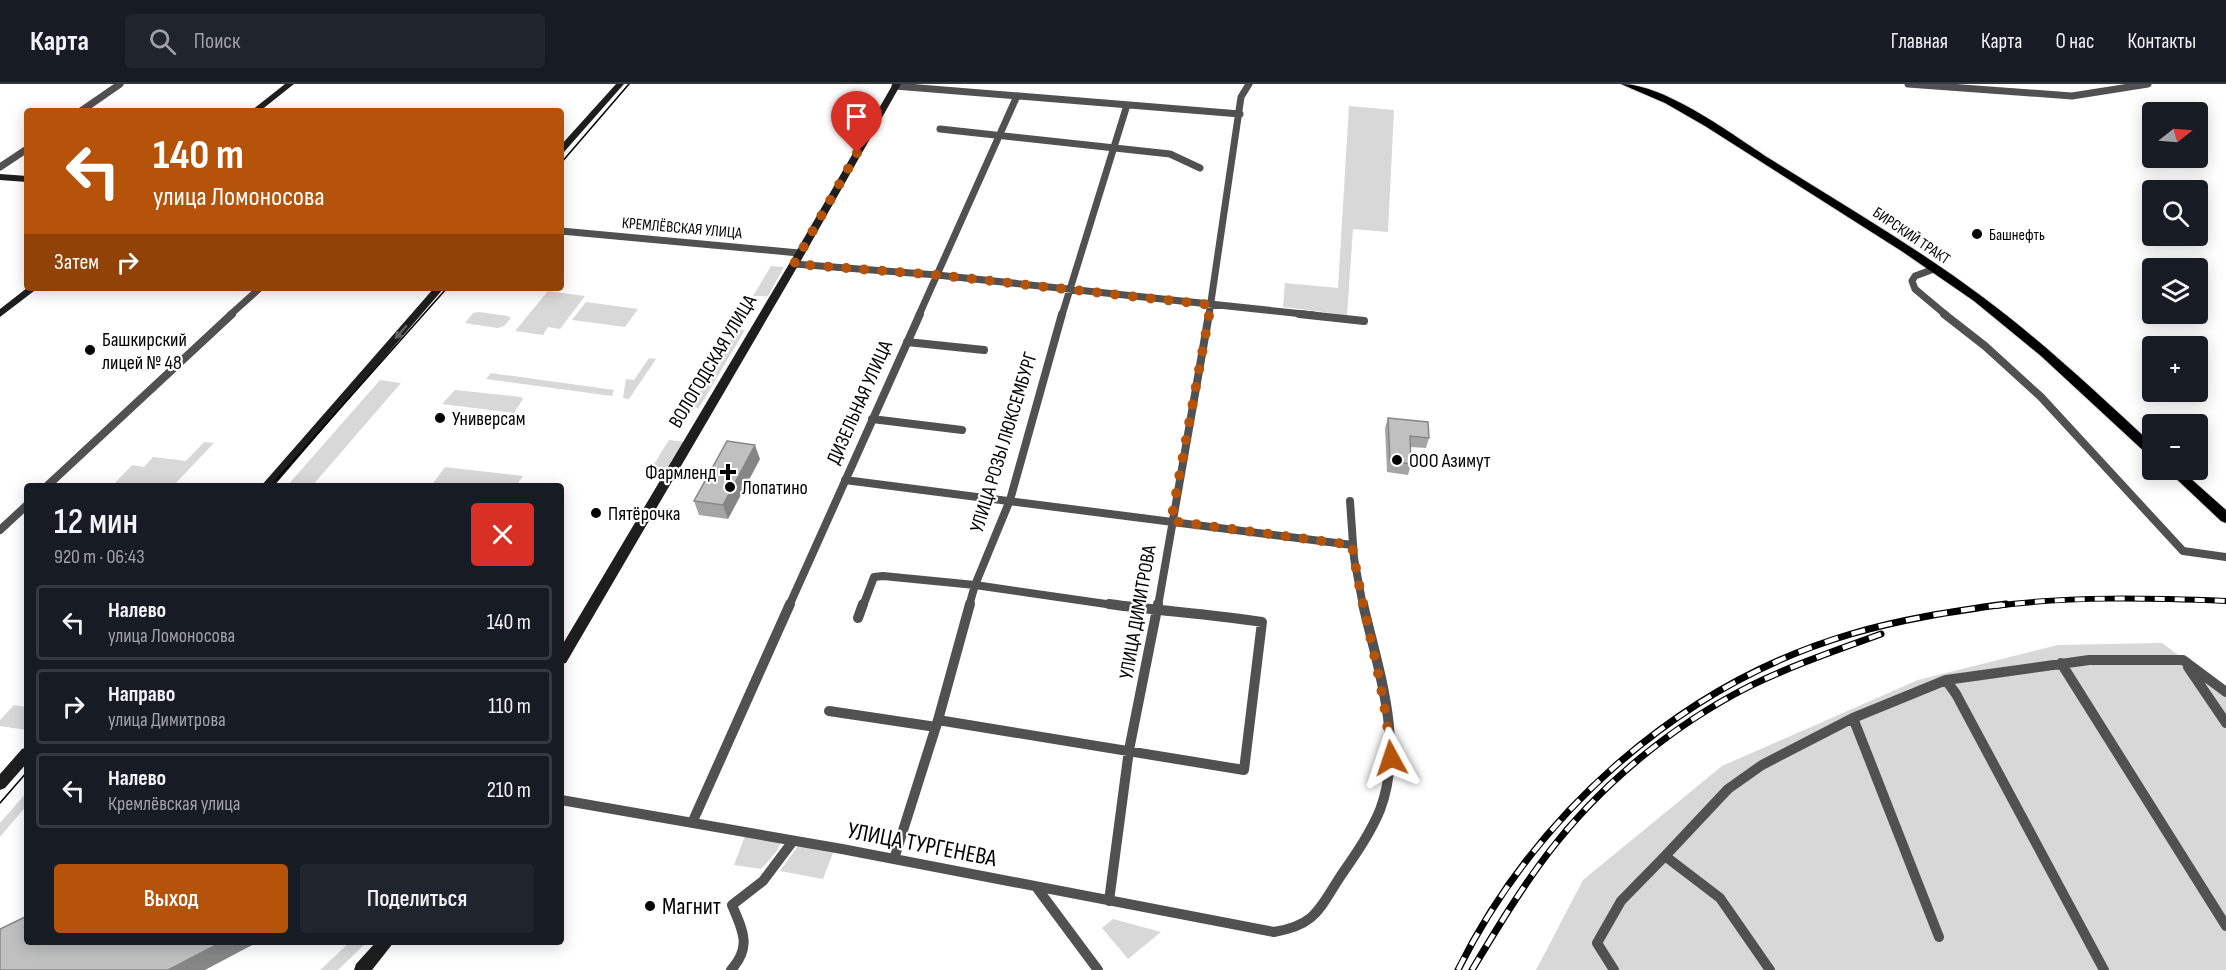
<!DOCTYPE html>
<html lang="ru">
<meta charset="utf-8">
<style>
:root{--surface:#171b24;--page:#20242c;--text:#f1f3f6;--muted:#9ea1a6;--line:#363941;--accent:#b45309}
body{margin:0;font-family:"Sofia Sans Condensed",sans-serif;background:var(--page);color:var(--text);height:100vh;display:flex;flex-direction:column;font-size:22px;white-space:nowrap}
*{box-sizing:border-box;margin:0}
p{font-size:20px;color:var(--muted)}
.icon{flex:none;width:33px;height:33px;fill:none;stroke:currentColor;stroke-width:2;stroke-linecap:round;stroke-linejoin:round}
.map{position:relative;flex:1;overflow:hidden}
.side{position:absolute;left:24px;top:399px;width:540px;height:462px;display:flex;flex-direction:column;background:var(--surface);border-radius:6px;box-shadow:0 3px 15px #0003}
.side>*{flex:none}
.banner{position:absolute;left:24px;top:24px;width:540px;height:183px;border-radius:6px;box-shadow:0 3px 15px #0003;background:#b45309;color:#fff;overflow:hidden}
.needle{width:39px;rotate:73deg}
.fabs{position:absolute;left:2142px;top:18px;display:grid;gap:12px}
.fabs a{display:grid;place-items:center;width:66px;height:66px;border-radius:6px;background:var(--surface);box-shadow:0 3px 15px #0003;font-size:30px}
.pin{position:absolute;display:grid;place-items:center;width:51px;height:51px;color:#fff;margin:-62px -26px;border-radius:50% 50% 50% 0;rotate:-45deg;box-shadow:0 0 6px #0007}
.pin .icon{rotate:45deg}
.me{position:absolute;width:66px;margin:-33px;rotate:355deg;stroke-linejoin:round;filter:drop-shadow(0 0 4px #0008)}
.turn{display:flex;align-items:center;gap:21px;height:126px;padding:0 30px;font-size:27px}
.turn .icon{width:78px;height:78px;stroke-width:2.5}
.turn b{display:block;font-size:42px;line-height:51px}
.then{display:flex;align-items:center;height:57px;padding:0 30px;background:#0003;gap:12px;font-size:22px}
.round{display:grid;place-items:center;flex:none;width:63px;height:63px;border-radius:6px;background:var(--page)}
.overview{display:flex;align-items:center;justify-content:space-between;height:102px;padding:0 30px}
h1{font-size:36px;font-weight:600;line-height:45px}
.action{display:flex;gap:12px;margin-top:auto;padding:12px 30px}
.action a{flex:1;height:69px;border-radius:6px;background:var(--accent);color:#fff;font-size:24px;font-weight:600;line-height:69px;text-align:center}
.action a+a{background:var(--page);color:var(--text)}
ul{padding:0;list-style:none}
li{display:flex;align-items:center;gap:18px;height:75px;margin:0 12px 9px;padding:0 18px;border:3px solid var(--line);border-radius:6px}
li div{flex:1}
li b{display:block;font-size:22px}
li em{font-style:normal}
header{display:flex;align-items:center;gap:36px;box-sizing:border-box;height:84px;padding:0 30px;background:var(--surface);border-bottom:2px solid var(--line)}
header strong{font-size:28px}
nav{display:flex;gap:33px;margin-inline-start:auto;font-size:21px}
.search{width:420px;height:54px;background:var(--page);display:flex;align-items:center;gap:15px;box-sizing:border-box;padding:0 21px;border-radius:6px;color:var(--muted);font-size:22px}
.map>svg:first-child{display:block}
.green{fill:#d8d8d8}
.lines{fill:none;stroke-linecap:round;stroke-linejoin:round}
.primary-casing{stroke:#dbdbdb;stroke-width:2}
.street-far2{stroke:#515151;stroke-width:7}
.street-far1{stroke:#515151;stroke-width:8}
.street{stroke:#515151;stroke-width:10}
.secondary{fill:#1e1e1e;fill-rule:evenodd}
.primary{fill:#000;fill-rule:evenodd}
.tram{stroke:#000;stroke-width:1.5}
.rail-far1-casing{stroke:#000;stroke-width:6}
.rail-casing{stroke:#000;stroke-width:7}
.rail-far1{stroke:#fff;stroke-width:4;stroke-dasharray:10;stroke-linecap:butt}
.rail{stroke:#fff;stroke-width:4.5;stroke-dasharray:14;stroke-linecap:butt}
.wall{fill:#a5a5a5}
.shaded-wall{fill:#868686}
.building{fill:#c0c0c0;stroke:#868686;stroke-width:1.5}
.oneway{fill:#626262}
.route{stroke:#b45309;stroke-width:10;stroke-dasharray:0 18}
.poi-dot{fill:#000;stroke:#fff;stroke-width:2}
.labels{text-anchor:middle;stroke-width:4.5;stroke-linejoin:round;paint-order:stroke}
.far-street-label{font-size:16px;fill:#000;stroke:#fff}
.far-poi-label{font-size:16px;fill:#000;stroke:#fff;text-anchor:start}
.poi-label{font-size:20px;fill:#000;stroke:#fff;text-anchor:start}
.street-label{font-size:20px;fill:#000;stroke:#fff}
.near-street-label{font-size:24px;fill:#000;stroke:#fff}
.near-poi-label{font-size:24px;fill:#000;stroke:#fff;text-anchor:start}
</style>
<header>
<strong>Карта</strong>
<div class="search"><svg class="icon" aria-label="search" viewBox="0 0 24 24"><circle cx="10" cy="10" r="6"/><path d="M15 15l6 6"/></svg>Поиск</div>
<nav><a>Главная</a><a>Карта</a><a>О нас</a><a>Контакты</a></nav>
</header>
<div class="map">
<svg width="2226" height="886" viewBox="0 0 2226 886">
<rect width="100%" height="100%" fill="#fff"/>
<path class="green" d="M1349,22l45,4 -6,122 -35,-3 -6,86 -64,-8 2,-24 53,5z
M771,182l13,1 -16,29h-15z
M548,207l37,5 -25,33 -12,-2 -5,8 -28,-4z
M586,218l52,7 -13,18 -53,-7z
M479,228l29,4 3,2 -7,8 -6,2 -33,-5 8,-10z
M737,245l8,1 -46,78 -8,-1z
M649,274l7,1 -27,40 -6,-1 3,-19 8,1z
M491,289l123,17 -2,6 -126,-17z
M380,296l21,3 -89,103h-25z
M455,306l66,7 2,2 -9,14 -72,-9z
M669,356l17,2 -24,40 -11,-13z
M204,358l10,1 -41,43h-61l20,-21 12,2 9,-10 33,4z
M445,383l78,9 -7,10h-85z
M2162,559l64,47v280h-690l47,-90 139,-114 196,-86 140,-35z
M14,621l13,2v23l-27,-4v-6z
M27,708v13l-27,32v-14z
M745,752l36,6 -4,9 -16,18 -27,-4z
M798,762l35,7 -10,26 -43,-8z
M1113,835l48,13 -33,27 -26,-31z
M350,858h17l-29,28h-18z"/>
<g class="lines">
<defs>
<path id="primary" d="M1621,0c44,0 112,51 149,75 72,45 146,88 214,139 60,45 114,96 168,146v11l-5,-1 -106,-98 -67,-55 -71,-49 -198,-126 -40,-23z
M2167,386h14l45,40v13l-5,-2z"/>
</defs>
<use href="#primary" class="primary-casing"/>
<path class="street-far2" d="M1908,0l164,12 76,-12
M895,2l345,28
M81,27l39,-27
M940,45l230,25 30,14
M0,83l27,-18
M561,147l238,22
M794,180l143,11 376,40
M1934,185l-19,7 -3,5 3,8 31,26
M230,231l30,-27
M919,231l98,-219
M1062,231l65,-210
M1209,231l32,-218 8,-13"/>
<path class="street-far1" d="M1299,230l65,7
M1944,230l41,32 56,51 142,154 43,6
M907,258l77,8
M872,335l90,11
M845,396l507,65
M47,402l185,-172
M1350,417l4,57 9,48
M0,446l27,-25
M789,522l131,-292
M863,522l11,-29 9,-1 92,9 145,21
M969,522l6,-21 35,-85 52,-186
M1158,522l51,-292"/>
<path class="street" d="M858,534l5,-14
M2061,579l165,263
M2188,583l38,56
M1946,596l143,-20h94l43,32
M829,627l107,16
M1853,634l86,219
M938,636l306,50 18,-148c-51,-8 -102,-11 -153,-18
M561,716l281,49 432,83c42,-7 45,-23 66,-55 15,-22 30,-43 40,-67 25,-66 -2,-141 -17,-206
M692,739l98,-219
M1665,772l63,-67 34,-24 91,-47 93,-38 10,14 148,276
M894,775l44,-139 32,-116
M1037,804l61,82
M1109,817l20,-151 29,-146
M731,886c21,-23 12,-39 1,-65l31,-24 30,-40
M1614,886l-17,-27 24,-42 44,-45 55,42 50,72"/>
<path class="secondary" d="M285,0h9l-34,27h-9z
M616,0h8l-60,68 -3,1v-8z
M893,0h8l-102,180 -233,399 -5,1v-17l228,-383z
M0,90l27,2v6l-27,-2z
M27,204h11l-38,29v-8z
M434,204h10l-170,198h-13z
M27,663v16l-22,25 -5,2v-16l22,-25z
M376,858h18l-22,28h-18l2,-6z"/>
<use href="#primary" class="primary"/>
<path class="tram" d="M561,79l68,-79
M271,402l176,-198
M0,719l27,-31"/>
<defs>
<path id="rail-far1" d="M1995,522c77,-10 154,-8 231,-5"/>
<path id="rail" d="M1458,886c78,-157 223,-286 393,-336 51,-15 103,-23 155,-30
M1472,886c24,-40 48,-80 77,-118 52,-68 124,-127 201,-166 43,-21 87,-36 131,-52"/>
</defs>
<use href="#rail-far1" class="rail-far1-casing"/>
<use href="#rail" class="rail-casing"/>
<use href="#rail-far1" class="rail-far1"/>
<use href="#rail" class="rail"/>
</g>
<path class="wall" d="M1388,334l41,20 -3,10 -16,-1 1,17 -3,11 -21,-3 -2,-44z
M760,375l-32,60 -29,-4 -5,-14z"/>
<path class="shaded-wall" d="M755,361l5,14 -32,60 -5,-14z
M222,858h36l-53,28h-37z"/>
<path class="building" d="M1388,334l40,4 1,16 -19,-2 1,28 -21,-3z
M727,357l28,4 -32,60 -29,-4z
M27,832v26h195l-54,28h-168v-41z"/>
<defs><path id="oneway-solid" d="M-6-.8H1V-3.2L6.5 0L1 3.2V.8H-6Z" transform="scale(1.5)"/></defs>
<use class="oneway" href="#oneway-solid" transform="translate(401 248) rotate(131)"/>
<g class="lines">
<path class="route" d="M857,69l-63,111 143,11 274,30 -40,216 181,24c11,71 33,141 39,213"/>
</g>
<g class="poi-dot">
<circle cx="1977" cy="150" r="6"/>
<circle cx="90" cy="266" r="6"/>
<circle cx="440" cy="334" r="6"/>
<circle cx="1397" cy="376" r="6"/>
<path d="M725 379h6v6h6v6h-6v6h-6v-6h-6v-6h6z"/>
<circle cx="730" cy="403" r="6"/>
<circle cx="596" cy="429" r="6"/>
<circle cx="650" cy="822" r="6"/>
</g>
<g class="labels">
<g class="far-street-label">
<text transform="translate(682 143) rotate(5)" y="6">КРЕМЛЁВСКАЯ УЛИЦА</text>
<text transform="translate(1912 151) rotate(34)" y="6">БИРСКИЙ ТРАКТ</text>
</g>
<g class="far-poi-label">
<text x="1989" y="156">Башнефть</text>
</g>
<g class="poi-label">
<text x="102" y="262">Башкирский<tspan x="102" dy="23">лицей № 48</tspan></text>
<text x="452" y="341">Универсам</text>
<text x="1409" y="383">ООО Азимут</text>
<text x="716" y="395" text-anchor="end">Фармленд</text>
<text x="742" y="410">Лопатино</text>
<text x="608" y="436">Пятёрочка</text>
</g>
<g class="street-label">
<text transform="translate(712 277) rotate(-59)" y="7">ВОЛОГОДСКАЯ УЛИЦА</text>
<text transform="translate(859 318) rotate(-66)" y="7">ДИЗЕЛЬНАЯ УЛИЦА</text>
<text transform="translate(1003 358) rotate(-73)" y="7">УЛИЦА РОЗЫ ЛЮКСЕМБУРГ</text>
<text transform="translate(1137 528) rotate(-80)" y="7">УЛИЦА ДИМИТРОВА</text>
</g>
<g class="near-street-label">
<text transform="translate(922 760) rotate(11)" y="8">УЛИЦА ТУРГЕНЕВА</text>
</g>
<g class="near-poi-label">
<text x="662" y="830">Магнит</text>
</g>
</g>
</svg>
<div class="fabs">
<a><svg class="needle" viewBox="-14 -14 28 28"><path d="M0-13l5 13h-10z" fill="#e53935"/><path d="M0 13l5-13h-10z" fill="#9ea1a6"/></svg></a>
<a><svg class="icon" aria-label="search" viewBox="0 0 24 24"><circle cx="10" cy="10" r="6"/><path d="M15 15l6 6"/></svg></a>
<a><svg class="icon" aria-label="layers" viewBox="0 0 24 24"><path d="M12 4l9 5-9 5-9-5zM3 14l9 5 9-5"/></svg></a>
<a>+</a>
<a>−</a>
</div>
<div class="pin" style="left:857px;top:69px;background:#d93025"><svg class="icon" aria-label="arrive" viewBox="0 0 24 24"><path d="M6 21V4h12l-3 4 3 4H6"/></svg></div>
<svg class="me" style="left:1391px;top:674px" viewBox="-20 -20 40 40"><path d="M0-17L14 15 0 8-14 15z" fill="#b45309" stroke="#fff" stroke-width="4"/></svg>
<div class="banner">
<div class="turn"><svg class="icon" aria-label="left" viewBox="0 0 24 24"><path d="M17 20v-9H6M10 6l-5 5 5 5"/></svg><div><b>140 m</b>улица Ломоносова</div></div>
<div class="then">Затем<svg class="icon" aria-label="right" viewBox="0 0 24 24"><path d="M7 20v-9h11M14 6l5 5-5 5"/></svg></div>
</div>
<section class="side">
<div class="overview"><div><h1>12 мин</h1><p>920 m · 06:43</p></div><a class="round" style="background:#d93025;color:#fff"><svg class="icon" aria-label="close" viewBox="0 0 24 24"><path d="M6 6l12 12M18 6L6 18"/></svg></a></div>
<ul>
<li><svg class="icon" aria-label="left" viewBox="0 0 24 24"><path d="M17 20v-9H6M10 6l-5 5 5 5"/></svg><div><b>Налево</b><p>улица Ломоносова</p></div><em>140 m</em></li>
<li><svg class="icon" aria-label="right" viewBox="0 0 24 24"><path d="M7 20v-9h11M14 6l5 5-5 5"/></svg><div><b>Направо</b><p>улица Димитрова</p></div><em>110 m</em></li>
<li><svg class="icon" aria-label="left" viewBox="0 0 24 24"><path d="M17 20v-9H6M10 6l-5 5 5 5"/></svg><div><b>Налево</b><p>Кремлёвская улица</p></div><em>210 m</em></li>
</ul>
<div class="action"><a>Выход</a><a>Поделиться</a></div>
</section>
</div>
